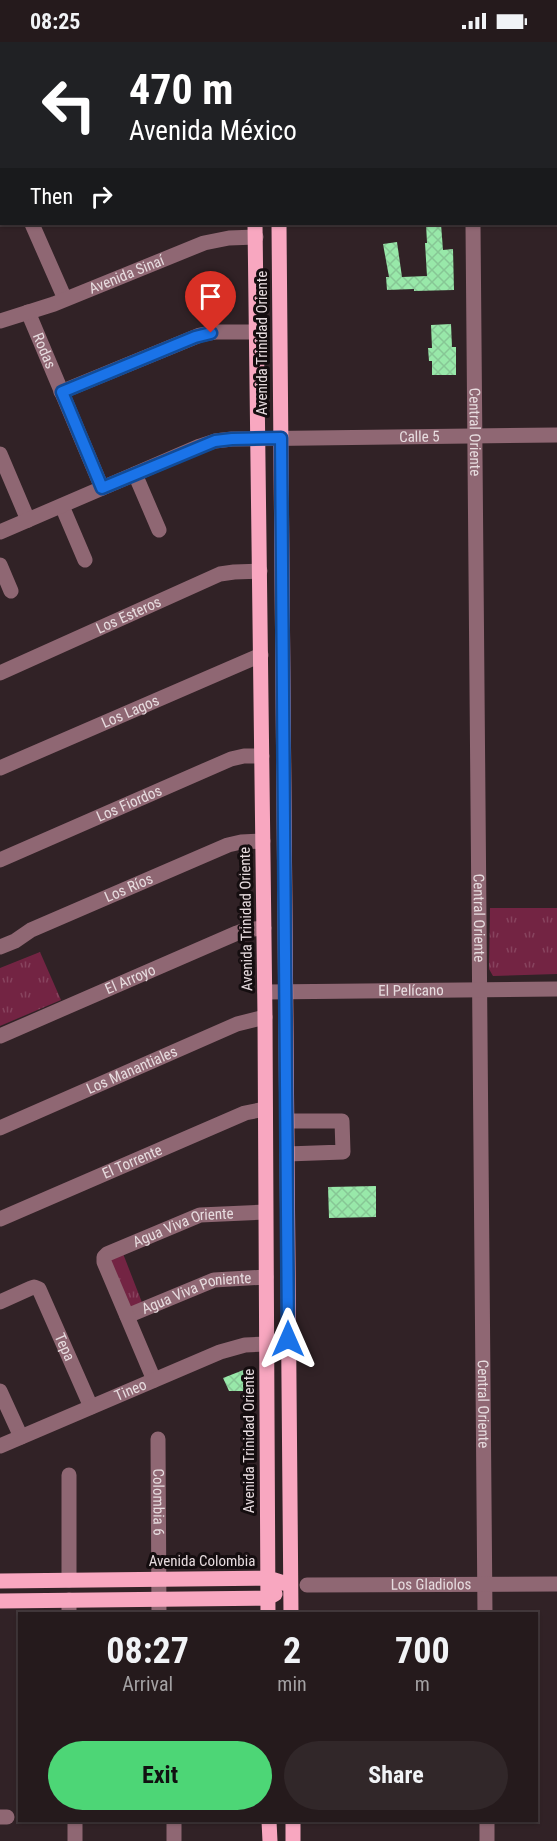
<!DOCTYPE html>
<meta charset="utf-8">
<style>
:root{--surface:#251a1c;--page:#312729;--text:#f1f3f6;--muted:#a3a1a3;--line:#42383b;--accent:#4dd676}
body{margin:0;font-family:"Roboto Condensed",sans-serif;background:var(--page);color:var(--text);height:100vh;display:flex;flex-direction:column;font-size:22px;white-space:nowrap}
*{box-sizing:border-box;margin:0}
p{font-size:20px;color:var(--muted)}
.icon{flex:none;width:33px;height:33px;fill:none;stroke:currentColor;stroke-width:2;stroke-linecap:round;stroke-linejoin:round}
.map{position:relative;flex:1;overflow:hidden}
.details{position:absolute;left:18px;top:1570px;width:520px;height:210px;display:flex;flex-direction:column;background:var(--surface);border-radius:0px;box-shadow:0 2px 4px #0004,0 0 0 2px var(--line)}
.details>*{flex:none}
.hud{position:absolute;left:0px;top:0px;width:558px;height:183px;box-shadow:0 2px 4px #0004,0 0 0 2px var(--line);background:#202124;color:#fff;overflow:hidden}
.pin{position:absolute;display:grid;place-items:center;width:51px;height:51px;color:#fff;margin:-62px -26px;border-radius:50% 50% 50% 0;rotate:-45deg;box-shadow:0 0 6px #0007}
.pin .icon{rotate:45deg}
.me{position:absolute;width:66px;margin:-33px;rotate:0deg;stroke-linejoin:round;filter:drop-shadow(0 0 4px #0008)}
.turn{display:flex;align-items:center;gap:21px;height:126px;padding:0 30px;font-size:27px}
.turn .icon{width:78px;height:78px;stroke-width:2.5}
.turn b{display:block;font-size:42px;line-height:51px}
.then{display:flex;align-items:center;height:57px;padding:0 30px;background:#0003;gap:12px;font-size:22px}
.eta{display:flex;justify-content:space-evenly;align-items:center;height:102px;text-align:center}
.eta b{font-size:36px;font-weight:700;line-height:42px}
.button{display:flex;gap:12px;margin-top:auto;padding:12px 30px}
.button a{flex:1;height:69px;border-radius:36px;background:var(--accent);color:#111;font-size:24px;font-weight:700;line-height:69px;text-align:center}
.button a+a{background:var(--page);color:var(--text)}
.status{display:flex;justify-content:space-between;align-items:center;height:42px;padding:0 30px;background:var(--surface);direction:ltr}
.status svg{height:16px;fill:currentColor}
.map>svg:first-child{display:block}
.grass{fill:url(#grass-tufts)}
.building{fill:url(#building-cross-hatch)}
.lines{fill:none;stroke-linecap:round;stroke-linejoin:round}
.minor{stroke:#8f6773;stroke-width:15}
.major{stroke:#f8a7c0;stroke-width:15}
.route-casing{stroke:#114b97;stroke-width:15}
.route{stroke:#1a73e8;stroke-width:10}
.labels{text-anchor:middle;stroke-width:6;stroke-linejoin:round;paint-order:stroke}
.street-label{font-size:15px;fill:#e7dcdf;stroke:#140d0f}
</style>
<div class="status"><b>08:25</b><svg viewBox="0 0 49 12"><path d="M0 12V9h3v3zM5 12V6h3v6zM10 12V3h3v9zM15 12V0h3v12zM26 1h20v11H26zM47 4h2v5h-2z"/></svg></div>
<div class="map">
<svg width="557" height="1799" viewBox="0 0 557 1799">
<defs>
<pattern id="grass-tufts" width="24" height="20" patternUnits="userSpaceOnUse" patternTransform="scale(1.5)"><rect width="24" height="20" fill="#732443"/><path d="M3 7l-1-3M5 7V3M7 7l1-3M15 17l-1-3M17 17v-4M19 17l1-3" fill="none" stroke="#87435e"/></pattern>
<pattern id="building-cross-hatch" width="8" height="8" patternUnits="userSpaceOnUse" patternTransform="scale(1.5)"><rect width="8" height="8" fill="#98e8a9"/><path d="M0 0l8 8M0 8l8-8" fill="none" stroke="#87c795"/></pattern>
</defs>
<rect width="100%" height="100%" fill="#312226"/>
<path class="grass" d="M490,866h67v66l-64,2 -4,-7z
M40,910l21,48 -61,26v-58z
M122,1209l21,54 -12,4 -23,-46 3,-6z"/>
<path class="building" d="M426,182h15l2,26 10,-1 1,41 -40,1v-2l-27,1 -1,-13h3l-6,-33 14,-2 5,35 25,-1 -2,-33h2z
M451,282l1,23h4v28h-24v-14h-3l-1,-13h4l-1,-23z
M376,1144v31l-47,1 -1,-31z
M246,1327v22h-17l-6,-13z"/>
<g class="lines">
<g class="minor">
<path d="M471,0v2"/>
<path d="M413,2l2,-2"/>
<path d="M0,133l2,-1"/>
<path d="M32,182l33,75"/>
<path id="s1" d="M473,182l12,1390"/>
<path id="s2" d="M28,270l74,176"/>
<path id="s3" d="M0,279l54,-17 150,-61 25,-5 27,-1"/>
<path d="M61,350l139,-57 16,-3h41"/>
<path d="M0,412l28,66"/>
<path d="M135,432l24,56"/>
<path d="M62,464l23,54"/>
<path id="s4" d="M0,490l200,-86 15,-5 17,-2 325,-4"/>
<path d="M0,523l11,26"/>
<path id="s5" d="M0,631l220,-99 14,-2 26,-1"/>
<path id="s6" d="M0,726l261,-113"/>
<path id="s7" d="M0,818l231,-101 13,-3h18"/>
<path id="s8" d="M0,905l15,-6 16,-11 197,-85 13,-3 22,-1"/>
<path id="s9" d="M265,950l292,-3"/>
<path id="s10" d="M0,994l237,-103 8,-3 19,-2"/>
<path d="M287,1079h55l1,31 -56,2"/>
<path id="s11" d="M0,1086l237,-104 28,-7"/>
<path id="s12" d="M0,1177l245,-106 20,-4"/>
<path id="s13" d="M0,1260l31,-14 3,-1 5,2 52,118"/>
<path id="s14" d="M127,1274l87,-36 52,-3"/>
<path id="s15" d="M154,1338l-50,-118v-5l3,-3 93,-39 65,-3"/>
<path d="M0,1349l21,46"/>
<path id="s16" d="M158,1397l1,175"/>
<path id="s17" d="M0,1404l220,-94 25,-7 21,-1"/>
<path d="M69,1433v105"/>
<path id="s18" d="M307,1543l250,-1"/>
<path d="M69,1558v14"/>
<path d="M0,1775h7"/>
<path d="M75,1779v20"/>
<path d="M174,1779v20"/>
<path d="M487,1779v20"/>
</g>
<path class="major" d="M253,0v2
M278,0v2
M255,182l10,793 3,597
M279,182l12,1390
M0,1539l268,-3 22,7
M0,1559l268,-3 7,-4
M269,1779l1,20
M293,1779v20"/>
</g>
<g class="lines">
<defs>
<path id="route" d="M211,291l-16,4 -133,55 40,96 113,-47 17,-2 49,-1 7,901"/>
</defs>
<use href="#route" class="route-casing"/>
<use href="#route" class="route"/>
</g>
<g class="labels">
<g class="street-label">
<text dy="5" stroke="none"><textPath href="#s3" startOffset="135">Avenida Sinaí</textPath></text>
<text transform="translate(262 301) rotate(-90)" y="5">Avenida Trinidad Oriente</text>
<text dy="5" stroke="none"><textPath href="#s2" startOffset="42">Rodas</textPath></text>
<text dy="5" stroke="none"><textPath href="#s1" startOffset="208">Central Oriente</textPath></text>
<text dy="5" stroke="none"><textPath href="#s4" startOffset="438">Calle 5</textPath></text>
<text dy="5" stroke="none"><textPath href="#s5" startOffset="141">Los Esteros</textPath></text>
<text dy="5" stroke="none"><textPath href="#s6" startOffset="142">Los Lagos</textPath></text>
<text dy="5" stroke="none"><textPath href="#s7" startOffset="141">Los Fiordos</textPath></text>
<text dy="5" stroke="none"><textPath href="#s8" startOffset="142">Los Ríos</textPath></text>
<text transform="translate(246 877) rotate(-91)" y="5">Avenida Trinidad Oriente</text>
<text dy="5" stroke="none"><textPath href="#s1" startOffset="694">Central Oriente</textPath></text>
<text dy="5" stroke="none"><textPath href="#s10" startOffset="142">El Arroyo</textPath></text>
<text dy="5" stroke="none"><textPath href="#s9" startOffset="146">El Pelícano</textPath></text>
<text dy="5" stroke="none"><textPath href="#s11" startOffset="144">Los Manantiales</textPath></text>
<text dy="5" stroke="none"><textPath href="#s12" startOffset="144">El Torrente</textPath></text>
<text dy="5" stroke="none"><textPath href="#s15" startOffset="219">Agua Viva Oriente</textPath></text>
<text dy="5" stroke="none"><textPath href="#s14" startOffset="74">Agua Viva Poniente</textPath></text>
<text dy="5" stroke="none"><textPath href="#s13" startOffset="106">Tepa</textPath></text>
<text dy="5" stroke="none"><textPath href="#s17" startOffset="142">Tineo</textPath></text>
<text dy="5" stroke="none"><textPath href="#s1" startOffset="1180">Central Oriente</textPath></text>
<text transform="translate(249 1399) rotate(-90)" y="5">Avenida Trinidad Oriente</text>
<text dy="5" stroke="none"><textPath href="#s16" startOffset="63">Colombia 6</textPath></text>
<text x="202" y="1524">Avenida Colombia</text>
<text dy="5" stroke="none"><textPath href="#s18" startOffset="124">Los Gladiolos</textPath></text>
</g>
</g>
</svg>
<div class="pin" style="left:211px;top:291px;background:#d93025"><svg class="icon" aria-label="arrive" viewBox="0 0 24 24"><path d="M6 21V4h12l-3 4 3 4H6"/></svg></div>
<svg class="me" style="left:288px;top:1297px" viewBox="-20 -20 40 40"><path d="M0-17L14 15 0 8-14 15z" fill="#1a73e8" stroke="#fff" stroke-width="4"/></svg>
<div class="hud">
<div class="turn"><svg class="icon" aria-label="left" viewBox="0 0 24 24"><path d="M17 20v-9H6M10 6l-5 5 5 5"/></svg><div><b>470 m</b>Avenida México</div></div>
<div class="then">Then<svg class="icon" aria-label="right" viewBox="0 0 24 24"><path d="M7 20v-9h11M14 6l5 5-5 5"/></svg></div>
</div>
<section class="details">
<div class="eta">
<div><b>08:27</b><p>Arrival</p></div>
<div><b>2</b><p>min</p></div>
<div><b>700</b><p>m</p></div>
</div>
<div class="button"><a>Exit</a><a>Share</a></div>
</section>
</div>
